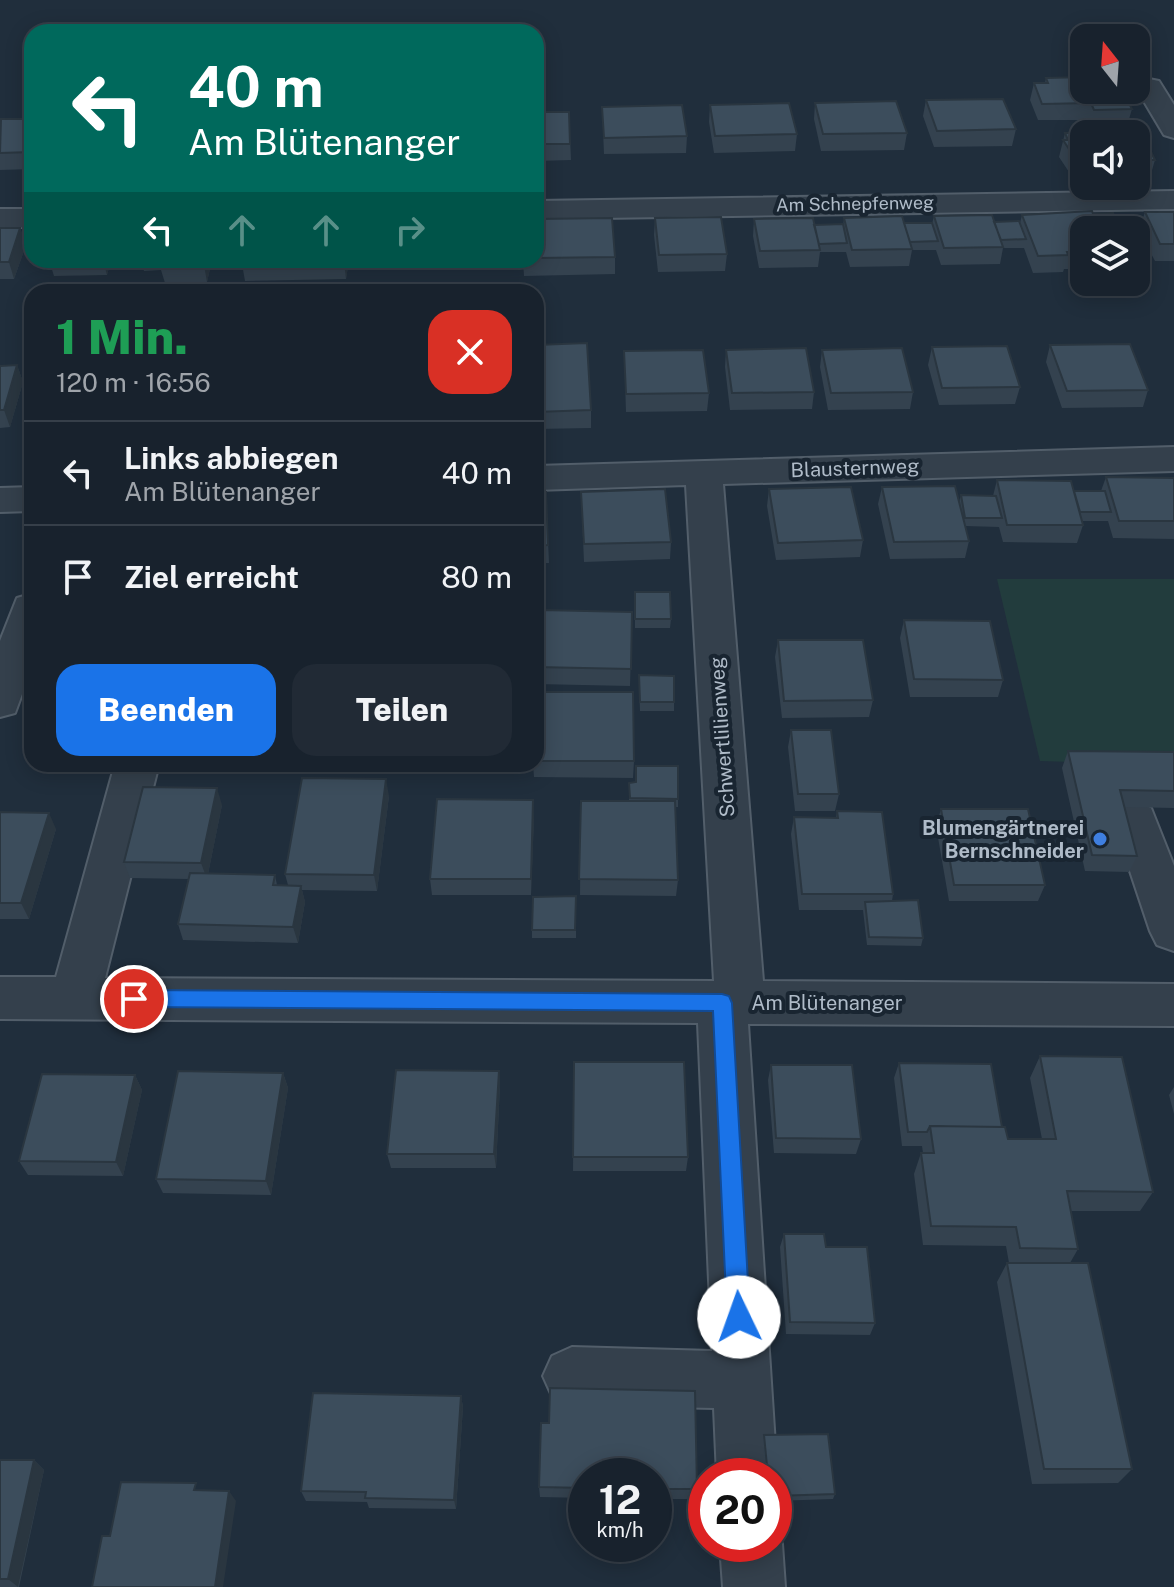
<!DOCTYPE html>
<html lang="de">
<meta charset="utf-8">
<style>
:root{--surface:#18222d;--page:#212a35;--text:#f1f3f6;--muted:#9fa4aa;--line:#363f49;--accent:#1a73e8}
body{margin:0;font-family:"Public Sans",sans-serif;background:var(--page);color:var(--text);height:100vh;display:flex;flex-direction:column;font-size:30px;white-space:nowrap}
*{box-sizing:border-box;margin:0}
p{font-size:26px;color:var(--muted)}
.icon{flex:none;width:44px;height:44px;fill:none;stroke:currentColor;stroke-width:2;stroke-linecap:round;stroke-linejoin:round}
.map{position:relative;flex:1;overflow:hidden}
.details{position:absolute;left:24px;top:284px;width:520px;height:488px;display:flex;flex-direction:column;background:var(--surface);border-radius:24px;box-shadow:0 4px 20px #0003,0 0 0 2px var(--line)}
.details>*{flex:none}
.guide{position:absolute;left:24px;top:24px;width:520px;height:244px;border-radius:24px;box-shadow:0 4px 20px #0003,0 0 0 2px var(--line);background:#00695c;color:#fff;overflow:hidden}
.needle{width:52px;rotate:343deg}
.tools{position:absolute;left:1070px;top:24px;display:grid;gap:16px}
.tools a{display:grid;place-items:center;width:80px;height:80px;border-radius:16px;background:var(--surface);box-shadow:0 4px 20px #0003,0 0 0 2px var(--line);font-size:40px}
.speed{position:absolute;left:568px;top:1458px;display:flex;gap:16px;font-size:40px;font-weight:700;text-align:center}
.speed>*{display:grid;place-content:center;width:104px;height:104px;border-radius:50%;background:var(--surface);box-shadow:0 4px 20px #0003,0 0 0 2px var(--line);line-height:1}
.speed small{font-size:20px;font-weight:400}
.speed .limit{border:12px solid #d22;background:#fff;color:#111}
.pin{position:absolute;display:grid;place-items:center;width:68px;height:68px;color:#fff;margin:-34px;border:4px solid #fff;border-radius:50%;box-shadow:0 2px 8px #0007}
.me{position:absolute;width:88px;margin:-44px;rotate:357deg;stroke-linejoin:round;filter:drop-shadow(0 0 6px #0008)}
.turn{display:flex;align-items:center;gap:28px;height:168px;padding:0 32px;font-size:36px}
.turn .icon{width:104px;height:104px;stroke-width:2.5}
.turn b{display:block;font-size:56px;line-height:68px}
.lanes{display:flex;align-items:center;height:76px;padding:0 32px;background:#0003;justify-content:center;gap:40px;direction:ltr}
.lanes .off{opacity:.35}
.round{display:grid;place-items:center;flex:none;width:84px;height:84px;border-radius:24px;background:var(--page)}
.head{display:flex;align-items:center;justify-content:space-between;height:136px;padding:0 32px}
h1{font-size:48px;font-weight:800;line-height:60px;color:#1e9e55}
.button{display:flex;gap:16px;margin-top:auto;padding:16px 32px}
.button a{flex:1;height:92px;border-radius:24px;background:var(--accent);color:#fff;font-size:32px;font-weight:800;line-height:92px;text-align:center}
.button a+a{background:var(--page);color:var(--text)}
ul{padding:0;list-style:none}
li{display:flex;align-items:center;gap:24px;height:104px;padding:0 32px;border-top:2px solid var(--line)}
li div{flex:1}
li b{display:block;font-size:30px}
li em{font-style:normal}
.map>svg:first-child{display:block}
.green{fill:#223c3d}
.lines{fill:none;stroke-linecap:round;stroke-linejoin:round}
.minor-casing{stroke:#525e6a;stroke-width:4}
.minor{fill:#34404c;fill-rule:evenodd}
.wall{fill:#34424f}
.shaded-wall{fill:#2a3640}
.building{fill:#3c4d5c;stroke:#2a3640;stroke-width:2}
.route{fill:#1a73e8;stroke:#114b97;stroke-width:2}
.shop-dot{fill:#3f7fe0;stroke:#192531;stroke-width:3}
.labels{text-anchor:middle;stroke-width:8;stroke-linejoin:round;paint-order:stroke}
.far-street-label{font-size:18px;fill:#afbbc8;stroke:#192531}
.street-label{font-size:20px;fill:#afbbc8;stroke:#192531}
.poi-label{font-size:20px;font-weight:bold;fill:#afbbc8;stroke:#192531;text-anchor:end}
</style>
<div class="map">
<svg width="1174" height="1587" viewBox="0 0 1174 1587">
<rect width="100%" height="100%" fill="#202e3c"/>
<path class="green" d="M997,579h177v186l-134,-4z"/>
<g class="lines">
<defs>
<path id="minor" d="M1149,79l10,2 15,24v33l-10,-3 -28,-47 3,-7z
M1174,191v18l-638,10v-18z
M0,209h32v18h-32z
M1174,447v24l-451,13 40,497 411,3v42l-426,-2 29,452 -3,7v-7h-57l-3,-68 -142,-3 -20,-9 -9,-20 9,-20 20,-9 140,4 -14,-328 -698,-4v-42h56l59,-213h44l-54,214 609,3 -28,-496 -150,5v-24z
M32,487v24l-32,1v-24z
M31,594l1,73 -17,46 -15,4v-76l17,-43z
M1135,802l16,6 23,58v85l-17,-6 -7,-14 -37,-111 6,-12z
M774,1525l8,19 3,43h-62l-3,-43h54z"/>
</defs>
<use href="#minor" class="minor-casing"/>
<use href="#minor" class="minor"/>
</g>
<path class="wall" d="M1046,78l86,31 -5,17h-37l-3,-6h-49l-8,-20 4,-17h11z
M926,100l90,29 -4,17 -78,1 -11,-31z
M815,103l92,30 -3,17 -83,1 -7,-32z
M710,105l87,29 -2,17 -81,2 -5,-31z
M602,107l85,29 -1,17 -82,1z
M536,112h33l2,48 -35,1z
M32,119v50l-32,1v-49z
M1141,132l14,28 -5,17h-14v-43h-52v44h-11l-14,-21 6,-24z
M1145,212h29v49h-19l-9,-17h-10v-14h-52v39h-20l-1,3 -30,1 -9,-25h-21l-3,16 -59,1 -5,-15h-24l-3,16 -59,1 -4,-15h-26l-2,15 -59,1 -6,-32 1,-17 89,8 1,-9 60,5 28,1 2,-8 86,7 2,-8 71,-1 23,5 26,2z
M655,218l72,36 -2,17 -67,1 -4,-37z
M536,219l79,38v17l-91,2 -1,-16h13z
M0,228h20l6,17 -12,34h-14z
M49,260h62l-4,15 -53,1z
M141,260h71l-5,22 -42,1 -4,-13 -17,1z
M243,260h106l-3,19 -101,2 -3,-17z
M382,260h70v2l-70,1z
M536,345l55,65v18l-55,1z
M1050,345l98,45 -5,17 -81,1 -16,-46z
M932,347l88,40 -5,17 -76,1 -11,-40z
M726,350l88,42 -2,17 -82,1 -5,-43z
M822,350l91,42 -3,17 -82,1 -8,-43z
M624,351l85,42 -2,18 -81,1z
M17,365l6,17 -13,45 -10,1v-62z
M1106,477l68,1v61l-61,-1 -5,-17h-26l1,4 -6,18 -74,-1 -4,-15 -34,-1 4,15 -4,17 -75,1 -12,-55 4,-17 77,15 2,-7 32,1 4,-16 77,11h27z
M769,489l94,51 -3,17 -84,3 -9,-54z
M546,492l3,71h-13v-70z
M581,492l90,50 -1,17 -86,3z
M635,592l36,27 -1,9h-35z
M632,612l-2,74 -94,-2v-19z
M904,620l99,60 -5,17h-88l-10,-59z
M778,640l95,60 -4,17 -87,1 -7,-61z
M639,684l35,18v9h-34z
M536,692l98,69 -1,17 -99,-1 -1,-13h3z
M791,730l48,64 -4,17h-40l-7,-64z
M1068,751l106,1v56l-50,-1 13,49 -8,16 -44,-1 -23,-103z
M629,783l49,16v8h-3l3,73 -2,16 -96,-1 1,-94h48z
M389,796l-12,95 -75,-1 3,12 -7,41 -115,-3 -5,-16 10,-45 -58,-1 -6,-16 98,-57 -14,69 67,1 2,10h11l-3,-11z
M941,809l104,76 -7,16h-89l-13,-75z
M837,811l56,83 -1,7 31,37 -2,8 -54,-1 -4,-35h-64l-8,-76 3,-17 42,1z
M0,812l56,17 -27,90h-29z
M534,817l-3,78h-99l-2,-16z
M576,896v42h-44v-8z
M1040,1056l113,136 -13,19h-69l7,38 -8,14 62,206 -14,14 -86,1 -35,-202 10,-19h2l-3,-17 -83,-1 -9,-71 7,-21h2l-1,-7h-20l-8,-68 5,-15 103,64 6,12h34l-12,-61z
M574,1062l114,95 -2,14h-113z
M771,1065l90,74 -5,15 -82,-1 -6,-73z
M499,1071l1,14 -4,83h-105l-4,-14z
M283,1073l5,15 -17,107 -108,-2 -7,-14z
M135,1075l7,15 -19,86 -95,-1 -9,-14z
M1174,1087v27l-5,-19z
M784,1234l42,13 49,76 -5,12 -84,-1 -6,-87z
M550,1388l145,3 2,98 -2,10h-41v-23h-68v22l-46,-1 -1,-10 2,-64h8z
M461,1396l2,11 -7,102 -87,-1 -2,-6 -61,-1 -5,-10z
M764,1435l71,59 -2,5 -59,2v-25h-8l-3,-35z
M0,1460h34l10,10 -25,117h-19z"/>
<path class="shaded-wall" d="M20,228l6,17 -12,34 -5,-17z
M103,260h8l-4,15z
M205,260h7l-5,22 -3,-17z
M344,260h5l-3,19 -2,-17z
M17,365l6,17 -13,45 -6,-17z
M386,779l3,17 -12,95 -3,-16z
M217,788l5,17 -15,74 -6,-16z
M533,800l1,17 -3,78v-16z
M49,813l7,16 -27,90 -8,-16z
M301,886l4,16 -7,41 -5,-16z
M499,1071l1,14 -4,83 -2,-14z
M283,1073l5,15 -17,107 -5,-14z
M135,1075l7,15 -19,86 -7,-14z
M461,1396l2,11 -7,102 -2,-9z
M34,1460l10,10 -26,117 -10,-8z
M229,1491l7,10 -13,86h-8z"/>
<path class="building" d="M1084,77v13h38l10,19 -38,1 -3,-7 -49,1 -8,-21h14l-2,-5z
M1003,99l13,30 -79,2 -11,-31z
M896,101l11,32 -84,1 -8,-31z
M789,103l8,31 -82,2 -5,-31z
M682,105l5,31 -83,2 -2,-31z
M536,112h33l1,32h-34z
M1,119h31v33l-32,1z
M1141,132l14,28h-19v-26h-52v27h-7l-14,-21h5l-3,-7z
M1092,211l1,3 20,-1 7,17h-36v22h-17l1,3 -30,1 -16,-41z
M1145,212h29v32h-14z
M992,215l11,32 -59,1 -10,-32z
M902,216l10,33 -60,1 -8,-32z
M721,217l6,37 -68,1 -4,-37z
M612,218l3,39 -79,1v-39z
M813,218l7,32 -60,1 -6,-32z
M1116,219h26l7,16h-13v-5h-16z
M1019,221l7,18 -25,1 -7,-18z
M904,223h28l6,18 -28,1z
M843,224l4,19 -28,1 -5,-19z
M0,228h20l-11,34h-9z
M162,260h43l-1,5 -44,1z
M243,260h101v2l-102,2z
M587,343l4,67 -55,2v-67z
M1130,344l18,46 -81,1 -17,-46z
M1007,346l13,41 -78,1 -10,-41z
M806,348l8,44 -82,1 -6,-43z
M902,348l11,44 -82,1 -9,-43z
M703,350l6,43 -83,1 -2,-43z
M17,365l-13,45h-4v-44z
M1106,477l68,1v43h-55z
M997,480l74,1 12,44h-76z
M955,486l14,55 -75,1 -12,-55z
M851,487l12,53 -85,3 -9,-54z
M665,489l6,53 -87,2 -3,-52z
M1074,491h31l6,21h-31z
M546,492l2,53 -12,1v-53z
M961,495l35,1 6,22h-37z
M635,592h35l1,27h-36z
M541,610l91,2 -1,57 -95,-2z
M904,620l86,1 13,59 -89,-1z
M778,640h85l10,60 -89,1z
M639,675l35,1v26h-34z
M536,692h97l1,69h-98z
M791,730h40l8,64h-41z
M1068,751l106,1v39l-54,-1 17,66 -45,-1z
M636,766h42v33l-48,-1 -1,-15 7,-1z
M302,778l84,1 -12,96 -89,-1z
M143,787l74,1 -16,75 -77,-1z
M437,799l96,1 -2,79h-101z
M581,801h94l3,79 -99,-1z
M941,809h87l17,76h-91z
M837,811l45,1 11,82h-91l-8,-77 44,1z
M0,812l49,1 -28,90h-21z
M190,873l85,2 -2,10 28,1 -8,41 -115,-3z
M576,896l-1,34h-43l1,-33z
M918,900l5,38 -54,-1 -4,-35z
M1040,1056l82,1 31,135 -86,-1 11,58 -58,-1 -4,-21 -85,-1 -10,-73h13l-4,-27 75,1 3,12h48z
M574,1062h110l4,95h-115z
M899,1063l92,1 11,63 -72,-1 -3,6h-19z
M771,1065h81l9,74 -85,-1z
M396,1070l103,1 -5,83h-107z
M178,1071l105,2 -17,108 -110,-2z
M42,1074l93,1 -19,87 -97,-1z
M784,1234h40l2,13h41l8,76 -85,-1z
M1007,1263h81l44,206h-88z
M550,1388l145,3 2,98h-43v-13h-68v12l-47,-1 2,-64h8z
M313,1393l148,3 -7,104 -89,-2 1,-6 -65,-1z
M828,1434l7,60 -61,2v-20h-6l-4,-41z
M0,1460h34l-26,119h-8z
M121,1482l75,1 -2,7 35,1 -14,96h-123l10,-51h8z"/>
<path class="route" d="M134,990l588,4 7,2 3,7 18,314 -3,8 -8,3 -8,-3 -4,-8 -14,-306 -579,-4 -7,-2 -3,-6 3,-6z"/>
<circle class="shop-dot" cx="1100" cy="839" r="8"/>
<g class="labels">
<g class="far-street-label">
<text transform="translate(855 204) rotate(-1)" y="6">Am Schnepfenweg</text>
</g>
<g class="street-label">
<text transform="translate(855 468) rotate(-2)" y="7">Blausternweg</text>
<text transform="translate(722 737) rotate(-94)" y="7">Schwertlilienweg</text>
<text x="827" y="1010">Am Blütenanger</text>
</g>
<g class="poi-label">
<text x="1084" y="835">Blumengärtnerei<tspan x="1084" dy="23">Bernschneider</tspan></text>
</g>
</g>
</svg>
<div class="tools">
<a><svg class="needle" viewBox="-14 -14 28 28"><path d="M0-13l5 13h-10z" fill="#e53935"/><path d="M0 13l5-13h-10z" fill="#9fa4aa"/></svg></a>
<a><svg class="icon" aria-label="sound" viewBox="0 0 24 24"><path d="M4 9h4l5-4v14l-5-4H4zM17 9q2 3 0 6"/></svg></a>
<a><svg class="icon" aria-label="layers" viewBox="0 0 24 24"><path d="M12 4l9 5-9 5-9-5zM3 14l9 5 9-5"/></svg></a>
</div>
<div class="speed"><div>12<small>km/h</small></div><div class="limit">20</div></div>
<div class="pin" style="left:134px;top:999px;background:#d93025"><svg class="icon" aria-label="arrive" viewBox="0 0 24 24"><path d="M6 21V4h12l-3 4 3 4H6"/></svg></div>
<svg class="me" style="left:739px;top:1317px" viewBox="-20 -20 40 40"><circle r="19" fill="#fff"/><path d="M0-13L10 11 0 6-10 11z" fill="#1a73e8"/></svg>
<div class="guide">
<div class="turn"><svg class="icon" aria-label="left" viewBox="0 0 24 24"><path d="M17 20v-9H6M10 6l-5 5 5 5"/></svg><div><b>40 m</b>Am Blütenanger</div></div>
<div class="lanes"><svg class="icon" aria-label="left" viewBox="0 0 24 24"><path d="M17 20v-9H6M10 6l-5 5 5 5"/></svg><svg class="icon off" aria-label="ahead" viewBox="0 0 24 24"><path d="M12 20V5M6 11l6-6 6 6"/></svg><svg class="icon off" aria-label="ahead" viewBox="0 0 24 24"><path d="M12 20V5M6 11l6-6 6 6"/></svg><svg class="icon off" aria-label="right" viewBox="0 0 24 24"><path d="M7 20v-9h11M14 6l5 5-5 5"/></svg></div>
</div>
<section class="details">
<div class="head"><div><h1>1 Min.</h1><p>120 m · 16:56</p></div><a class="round" style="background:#d93025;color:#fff"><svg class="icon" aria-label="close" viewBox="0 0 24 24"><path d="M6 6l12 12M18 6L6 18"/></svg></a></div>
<ul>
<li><svg class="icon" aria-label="left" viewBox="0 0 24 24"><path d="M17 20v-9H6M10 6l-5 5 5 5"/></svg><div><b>Links abbiegen</b><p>Am Blütenanger</p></div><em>40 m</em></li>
<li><svg class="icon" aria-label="arrive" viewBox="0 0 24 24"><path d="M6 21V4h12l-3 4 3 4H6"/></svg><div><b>Ziel erreicht</b></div><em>80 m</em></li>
</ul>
<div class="button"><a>Beenden</a><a>Teilen</a></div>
</section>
</div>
